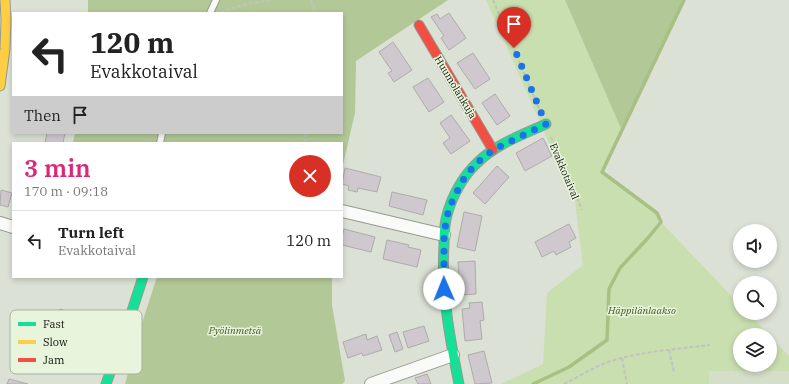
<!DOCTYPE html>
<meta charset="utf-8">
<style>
:root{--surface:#fff;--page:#f6f6f6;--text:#222;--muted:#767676;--line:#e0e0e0;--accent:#db2777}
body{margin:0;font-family:"IBM Plex Serif",serif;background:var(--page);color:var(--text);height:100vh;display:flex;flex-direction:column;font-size:15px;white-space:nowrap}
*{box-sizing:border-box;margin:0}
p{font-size:13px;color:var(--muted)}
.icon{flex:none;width:22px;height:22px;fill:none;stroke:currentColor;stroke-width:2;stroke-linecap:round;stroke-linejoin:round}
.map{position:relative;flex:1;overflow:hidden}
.details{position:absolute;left:12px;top:142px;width:331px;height:136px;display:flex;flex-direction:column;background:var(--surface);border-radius:0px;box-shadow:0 2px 6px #0003}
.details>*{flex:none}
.banner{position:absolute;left:12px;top:12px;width:331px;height:122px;border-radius:0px;box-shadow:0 2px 6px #0003;background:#fff;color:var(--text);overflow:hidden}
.buttons{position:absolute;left:733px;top:224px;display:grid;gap:8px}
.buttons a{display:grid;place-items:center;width:44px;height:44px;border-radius:50%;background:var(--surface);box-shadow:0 2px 6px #0003;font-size:20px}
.pin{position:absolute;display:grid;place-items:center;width:34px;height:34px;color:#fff;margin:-41px -17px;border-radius:50% 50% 50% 0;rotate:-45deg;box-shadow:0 0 4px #0007}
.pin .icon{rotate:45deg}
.me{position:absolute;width:44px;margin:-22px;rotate:359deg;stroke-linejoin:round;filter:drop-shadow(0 0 3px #0008)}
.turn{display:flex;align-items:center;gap:14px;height:84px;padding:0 12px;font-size:18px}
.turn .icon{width:52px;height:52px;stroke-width:2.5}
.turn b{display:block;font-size:28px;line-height:34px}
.then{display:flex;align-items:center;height:38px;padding:0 12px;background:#0003;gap:8px;font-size:15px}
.round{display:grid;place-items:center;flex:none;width:42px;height:42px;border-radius:21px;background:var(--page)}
.head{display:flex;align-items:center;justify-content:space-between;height:68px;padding:0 12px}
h1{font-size:24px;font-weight:600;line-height:30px;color:var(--accent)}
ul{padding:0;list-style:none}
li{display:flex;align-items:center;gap:12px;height:60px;padding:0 12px;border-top:1px solid var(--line)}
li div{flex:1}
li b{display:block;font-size:15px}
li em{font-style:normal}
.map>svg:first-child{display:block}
.built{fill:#d4dec8}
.green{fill:#cadfb0}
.forest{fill:#b3c897}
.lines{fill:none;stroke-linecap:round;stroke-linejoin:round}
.stream{stroke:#a8c084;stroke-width:3.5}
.building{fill:#d0c8cf;stroke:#acaca9}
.lane-casing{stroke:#969b91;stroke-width:8}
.street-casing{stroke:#969b91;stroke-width:14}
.fast-casing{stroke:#969b91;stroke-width:11}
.slow-casing{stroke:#969b91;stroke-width:11}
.jam-casing{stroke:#969b91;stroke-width:11}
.path{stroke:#c1c3bf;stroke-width:2;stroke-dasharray:4 2;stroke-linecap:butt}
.lane{stroke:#fafaf9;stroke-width:6}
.street{stroke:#fafaf9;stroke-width:12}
.fast{stroke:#16e098;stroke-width:9}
.slow{stroke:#ffcf43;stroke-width:9}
.jam{stroke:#f24e42;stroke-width:9}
.route{stroke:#1a73e8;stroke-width:7;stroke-dasharray:0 12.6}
.labels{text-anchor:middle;stroke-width:3;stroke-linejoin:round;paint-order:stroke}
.street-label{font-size:10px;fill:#10130b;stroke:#e9f4dd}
.park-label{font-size:10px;font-style:italic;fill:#41571e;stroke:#e9f4dd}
.key{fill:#e9f4dd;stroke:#a8b09e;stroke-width:1}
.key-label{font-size:11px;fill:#10130b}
</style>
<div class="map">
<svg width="789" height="384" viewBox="0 0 789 384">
<rect width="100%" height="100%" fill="#dbe1d5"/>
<path class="built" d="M709,371h80v13h-80z"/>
<path class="green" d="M486,0h79l57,131 -20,41 55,41 4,9 79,83v8h8l21,22h-29v30h30v-28l19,19v15h-80v13h-208l42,-20 4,-71 36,-28 -8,-63z"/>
<path class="forest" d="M88,0h360l-92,61 -1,52 -13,56v-26h-269l2,-10h267v-120h-254z
M565,0h119l-62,131z
M157,277h175v28l13,76 -3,3h-217l17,-61z"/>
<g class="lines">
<path class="stream" d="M533,384l36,-17 38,-27 2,-51 11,-21 28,-30 13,-16 -4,-9 -55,-41 82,-172"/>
</g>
<path class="building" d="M449,13l17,25 -17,12 -8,-12 3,-2 -13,-19 6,-3 3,5z
M393,42l19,28 -18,12 -6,-9 4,-2 -13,-19z
M473,53l17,26 -15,10 -18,-26z
M428,78l16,24 -15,10 -16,-25z
M495,94l15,22 -13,9 -15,-22z
M451,115l19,26 -19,13 -8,-11 7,-5 -10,-15z
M47,133h18l-2,10h-18z
M543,138l9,18 -27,15 -9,-18z
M497,166l12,11 -24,27 -12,-11z
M345,168l36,9 -4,15 -19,-4 -1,4 -9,-2 1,-4 -7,-2z
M1,190l11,3 -4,14 -8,-2z
M392,192l35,8 -4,15 -34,-9z
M464,212l18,4 -7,35 -18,-4z
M569,224l7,14 -7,4 2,5 -15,8 -2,-4 -12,6 -7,-15z
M344,229l31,8 -4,15 -29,-7v-9z
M387,240l22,5 -1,2 13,3 -4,17 -34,-8z
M475,261l1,33 -16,1 -2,-33z
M482,302l2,18 -4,1 2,18 -17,2 -3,-32 8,-1 -1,-5z
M60,309l15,4 -3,10 5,1 -3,8 -4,-1 -2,8 -16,-4z
M424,326l5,15 -21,7 -5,-16z
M397,332l6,17 -8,3 -6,-17z
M366,334l1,6 10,-4 5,14 -19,6 -1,-3 -14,5 -5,-16z
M484,351l8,32 -17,1 -7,-29z
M427,374l4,10h-13l-3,-6z
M9,379l19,5h-21z"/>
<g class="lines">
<defs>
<path id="lane" d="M210,13l6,-13
M160,143l2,-10"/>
<path id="street" d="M342,211l102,24
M0,223l13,4
M371,384l82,-29"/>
<path id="fast" d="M106,384l25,-70 12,-37
M459,384c-9,-45 -18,-92 -15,-139 0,-10 0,-20 3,-30 5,-19 16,-39 30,-52 19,-19 45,-28 69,-39"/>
<path id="slow" d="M0,86l5,-37 1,-29 -1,-20"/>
<path id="jam" d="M419,25l74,125"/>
</defs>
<use href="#lane" class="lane-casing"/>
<use href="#street" class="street-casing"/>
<use href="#fast" class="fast-casing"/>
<use href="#slow" class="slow-casing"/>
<use href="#jam" class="jam-casing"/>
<path class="path" d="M311,0l5,13
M493,0l47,111
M220,12l27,-8 24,-4
M551,137l31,73
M304,143l2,-10
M669,350l5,22
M622,358l5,26
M564,384c16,-8 33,-19 50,-24 31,-9 64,-11 96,-15"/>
<use href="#lane" class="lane"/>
<use href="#street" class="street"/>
<use href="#fast" class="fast"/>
<use href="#slow" class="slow"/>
<use href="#jam" class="jam"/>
</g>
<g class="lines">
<path class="route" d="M444,289v-54l3,-19 6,-17 13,-24 12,-13 15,-12 53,-26 -32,-76"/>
</g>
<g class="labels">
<g class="street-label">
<text transform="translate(456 87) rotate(59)" y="4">Huumolankuja</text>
<text transform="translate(565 171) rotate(67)" y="4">Evakkotaival</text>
</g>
<g class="park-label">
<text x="642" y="314">Häppilänlaakso</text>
<text x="235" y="334">Pyölinmetsä</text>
</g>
</g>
<rect x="10" y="310" width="132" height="64" rx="6" class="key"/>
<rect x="18" y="322" width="18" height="4" fill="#16e098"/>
<rect x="18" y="340" width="18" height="4" fill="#ffcf43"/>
<rect x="18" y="358" width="18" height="4" fill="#f24e42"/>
<g class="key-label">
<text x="43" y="328">Fast</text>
<text x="43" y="346">Slow</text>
<text x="43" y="364">Jam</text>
</g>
</svg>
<div class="buttons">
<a><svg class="icon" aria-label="sound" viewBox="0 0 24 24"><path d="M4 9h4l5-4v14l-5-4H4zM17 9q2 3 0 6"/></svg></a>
<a><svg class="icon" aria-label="search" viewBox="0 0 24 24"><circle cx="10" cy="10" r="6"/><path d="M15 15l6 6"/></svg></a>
<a><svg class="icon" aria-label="layers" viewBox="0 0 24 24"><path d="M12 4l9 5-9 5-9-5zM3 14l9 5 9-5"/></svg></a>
</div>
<div class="pin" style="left:514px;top:48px;background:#d93025"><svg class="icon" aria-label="arrive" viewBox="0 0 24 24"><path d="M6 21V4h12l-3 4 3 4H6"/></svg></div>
<svg class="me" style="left:444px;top:289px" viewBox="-20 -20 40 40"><circle r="19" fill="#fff"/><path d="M0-13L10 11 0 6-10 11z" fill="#1a73e8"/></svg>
<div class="banner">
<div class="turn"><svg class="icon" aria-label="left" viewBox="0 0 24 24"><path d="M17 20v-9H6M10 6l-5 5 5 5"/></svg><div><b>120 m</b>Evakkotaival</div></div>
<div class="then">Then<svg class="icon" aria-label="arrive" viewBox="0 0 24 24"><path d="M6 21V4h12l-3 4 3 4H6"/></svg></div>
</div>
<section class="details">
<div class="head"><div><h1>3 min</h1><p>170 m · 09:18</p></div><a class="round" style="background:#d93025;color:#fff"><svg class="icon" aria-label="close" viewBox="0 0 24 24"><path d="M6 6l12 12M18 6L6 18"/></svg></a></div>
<ul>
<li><svg class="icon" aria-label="left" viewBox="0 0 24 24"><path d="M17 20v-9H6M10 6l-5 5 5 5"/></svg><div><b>Turn left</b><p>Evakkotaival</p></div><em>120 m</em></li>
</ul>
</section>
</div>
